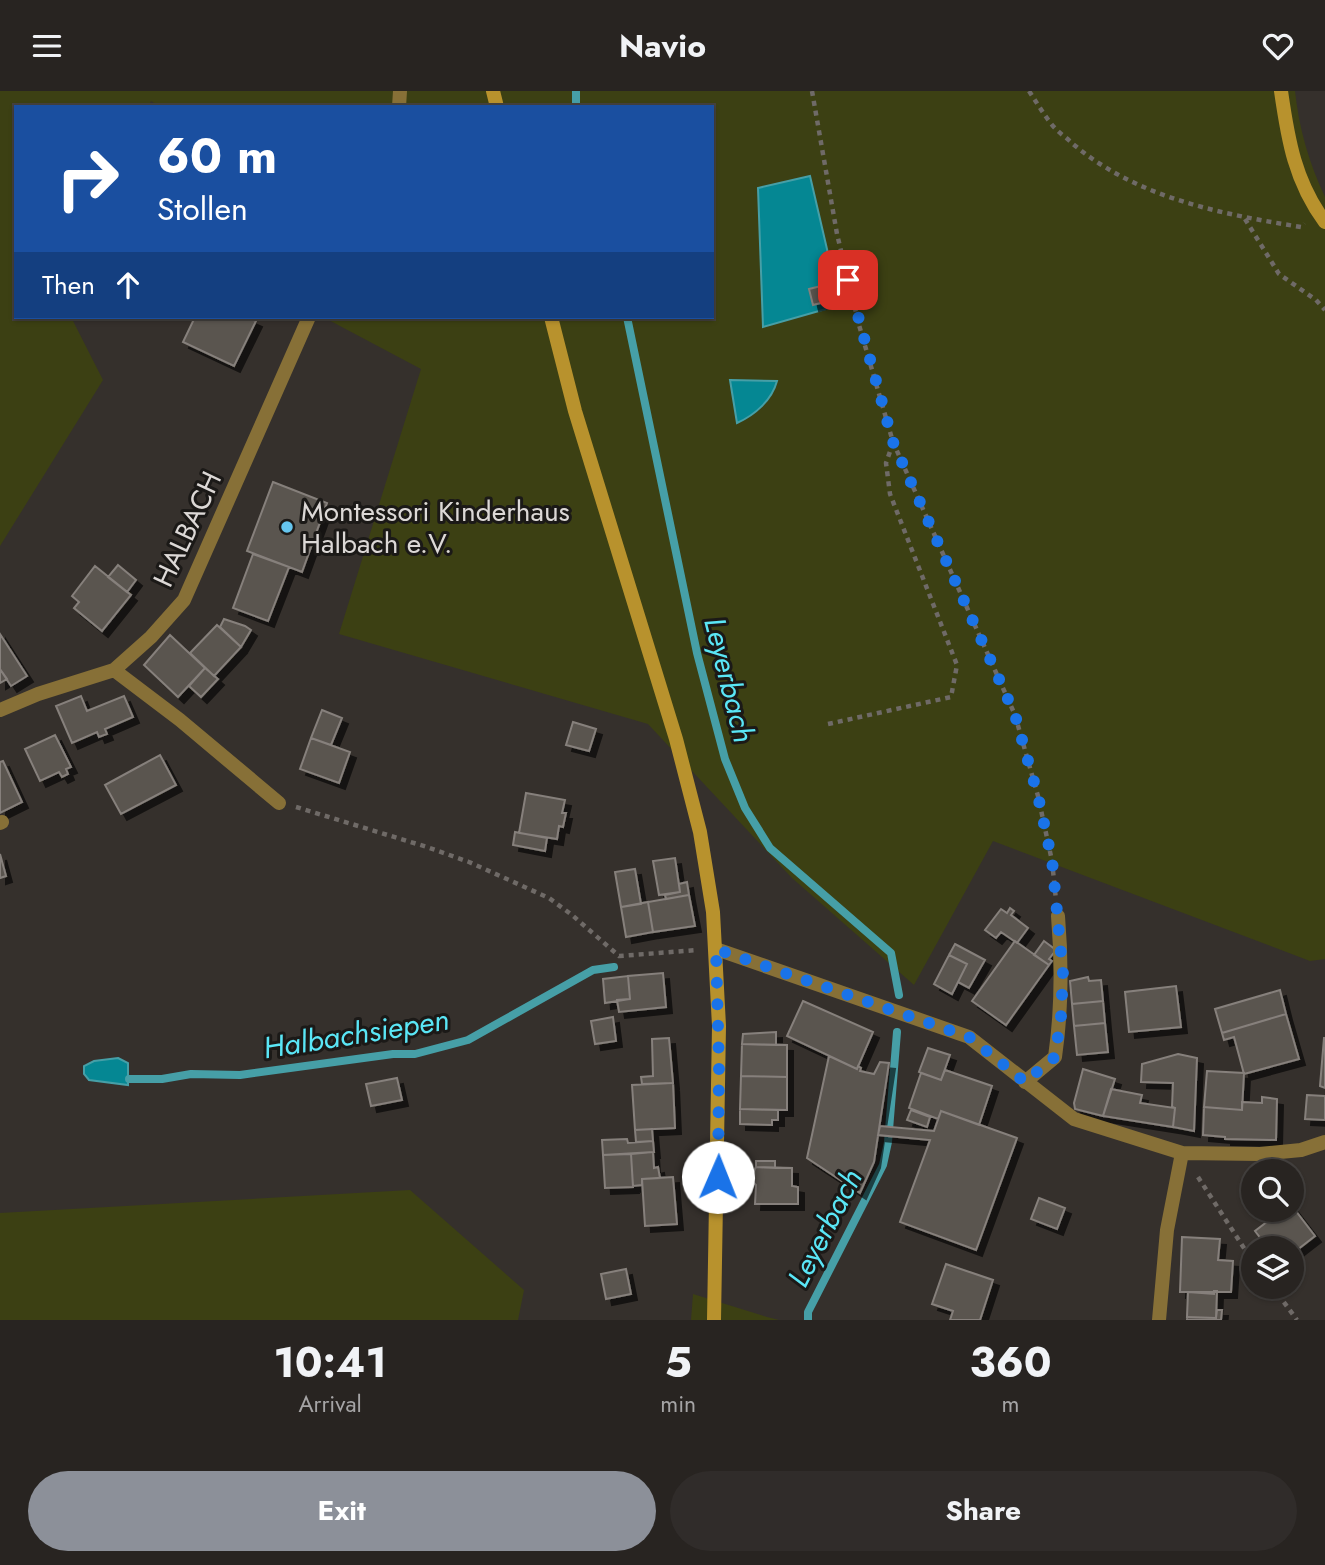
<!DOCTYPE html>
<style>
:root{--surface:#282421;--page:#302c2a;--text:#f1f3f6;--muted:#a5a4a5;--line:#44413f;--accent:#8c9099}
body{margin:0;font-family:Jost,sans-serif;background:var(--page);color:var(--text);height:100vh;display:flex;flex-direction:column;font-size:26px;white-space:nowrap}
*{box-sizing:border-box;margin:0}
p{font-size:23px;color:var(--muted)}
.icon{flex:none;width:38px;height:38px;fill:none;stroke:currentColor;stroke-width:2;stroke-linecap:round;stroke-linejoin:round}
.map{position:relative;height:1229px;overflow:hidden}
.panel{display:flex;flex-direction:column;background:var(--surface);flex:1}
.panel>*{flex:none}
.banner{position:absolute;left:14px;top:14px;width:700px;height:214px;border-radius:0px;box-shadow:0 2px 5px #0004,0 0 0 2px var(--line);background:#1a4fa0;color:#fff;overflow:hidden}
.buttons{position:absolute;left:1241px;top:1068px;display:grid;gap:14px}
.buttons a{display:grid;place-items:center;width:63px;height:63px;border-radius:50%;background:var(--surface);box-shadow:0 2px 5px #0004,0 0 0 2px var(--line);font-size:35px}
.pin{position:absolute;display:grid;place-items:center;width:60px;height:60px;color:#fff;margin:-30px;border-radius:14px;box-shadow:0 4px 10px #0006}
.me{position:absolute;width:77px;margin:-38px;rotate:1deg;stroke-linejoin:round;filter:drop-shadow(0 0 5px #0008)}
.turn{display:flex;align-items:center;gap:24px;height:147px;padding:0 28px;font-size:32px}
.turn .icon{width:91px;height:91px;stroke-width:2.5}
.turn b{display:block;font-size:49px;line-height:60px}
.then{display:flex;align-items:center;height:66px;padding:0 28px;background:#0003;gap:14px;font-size:26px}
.eta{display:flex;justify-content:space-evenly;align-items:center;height:119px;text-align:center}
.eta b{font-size:42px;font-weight:700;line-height:49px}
.cta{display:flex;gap:14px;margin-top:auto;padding:14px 28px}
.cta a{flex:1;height:80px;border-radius:42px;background:var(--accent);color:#fff;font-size:28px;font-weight:700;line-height:80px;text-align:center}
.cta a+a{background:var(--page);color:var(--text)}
header{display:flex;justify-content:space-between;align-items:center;height:91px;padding:0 28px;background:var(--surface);font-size:32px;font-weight:700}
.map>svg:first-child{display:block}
.green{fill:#3c4013}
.water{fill:#058793;stroke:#469fa7;stroke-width:2}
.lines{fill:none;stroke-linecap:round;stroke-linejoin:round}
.stream{stroke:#469fa7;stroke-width:8}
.building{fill:#5a5450;stroke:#86807b;stroke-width:2;filter:url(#shadow)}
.path{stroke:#6f6a67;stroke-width:4.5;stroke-dasharray:5 5;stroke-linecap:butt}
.service{stroke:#877037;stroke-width:14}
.minor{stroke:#877037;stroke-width:14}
.secondary{stroke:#b8922d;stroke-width:14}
.route{stroke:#1a73e8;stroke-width:12;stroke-dasharray:0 21.6}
.poi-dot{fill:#65c5ee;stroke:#1b1917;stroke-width:2.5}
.labels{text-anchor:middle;stroke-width:6;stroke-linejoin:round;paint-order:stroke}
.poi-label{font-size:28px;fill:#dcd8d6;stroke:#1b1917;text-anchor:start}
.street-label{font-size:28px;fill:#dcd8d6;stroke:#1b1917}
.water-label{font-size:30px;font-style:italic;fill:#5ae6f6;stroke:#1b1917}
</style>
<header><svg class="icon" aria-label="menu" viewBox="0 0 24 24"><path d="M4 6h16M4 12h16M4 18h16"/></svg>Navio<svg class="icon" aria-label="heart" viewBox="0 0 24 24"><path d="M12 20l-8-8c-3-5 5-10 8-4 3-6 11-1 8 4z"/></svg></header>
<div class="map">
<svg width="1325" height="1229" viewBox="0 0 1325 1229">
<defs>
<filter id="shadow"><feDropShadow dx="6" dy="6" stdDeviation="0" flood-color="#0009"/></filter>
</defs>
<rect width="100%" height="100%" fill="#35302c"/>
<path class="green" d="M0,0h1295c4,38 14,72 30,106v762l-15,2 -317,-120 -79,144 -122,-107 -144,-154 -309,-90 82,-265 -98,-52h389v-210h-551l-10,-6 -3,6h-132v210h55l32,63 -103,166z
M410,1099l114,100 -6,30h-518v-107z
M693,1203l74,23 12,3h-88z"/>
<path class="water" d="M810,85l30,129 -77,22 -5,-139z
M730,289l47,1c-5,19 -22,34 -40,42z
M118,967l10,5v22l-39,-5 -5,-6v-8l10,-5z"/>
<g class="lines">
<path class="stream" d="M576,0v16
M627,226l70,336 28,106 20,49 25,40 121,105 8,42
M129,988h33l29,-5 49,1 153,-21h22l53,-14 125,-70 21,-3
M808,1229v-8l75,-147 5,-23 9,-110"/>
</g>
<path class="building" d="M829,193l3,16 -19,5 -4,-16z
M195,226h52l9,4 -22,45 -51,-24z
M273,391l54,21 -25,69 -55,-21z
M253,463l36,13 -21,54 -35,-13z
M118,474l18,15 -9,12 -19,-15z
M95,475l36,29 -29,36 -28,-23 5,-6 -7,-6z
M224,528l21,7 6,4 -10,17 -21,-20z
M217,534l24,22 -27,29 -24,-23z
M0,543l27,42 -16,10 -11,-17z
M170,544l35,33 -27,29 -34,-32z
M205,577l13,11 -17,18 -12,-11z
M0,578l7,10 -7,4z
M81,605l6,15 37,-15 9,21 -28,12 2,5 -8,3 -2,-5 -25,11 -16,-37z
M322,619l20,8 -11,27 -20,-7z
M573,631l23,7 -7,22 -23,-6z
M55,644l16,32 -5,2 2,5 -6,3 -3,-5 -19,9 -15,-32z
M311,647l39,14 -11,31 -39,-14z
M160,664l16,30 -55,29 -16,-29z
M3,670l19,41 -22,11v-51z
M526,702l39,7 -3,13h4l-3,14 -4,-1 -2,13 -38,-6z
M515,741l32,6 -2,13 -32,-6z
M0,763l6,22 -6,2z
M675,767l5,34 -21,3 -6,-34z
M635,778l6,35 -20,3 -6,-35z
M687,791l2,13 -23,4 -1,-4 15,-3 -1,-8z
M689,804l6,31 -42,6 -5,-30z
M648,811l5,30 -27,5 -5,-30z
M1010,817l4,3 -3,4 17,13 -11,15 -16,-11 -5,6 -11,-8 16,-21 6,4z
M1015,850l34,24 -43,60 -34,-24z
M1044,850l12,9 -7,9 3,2 -3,4 -15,-10z
M955,853l30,16 -16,28 -11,-6 9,-18 -18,-9z
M949,864l18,9 -15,30 -18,-10z
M663,882l3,34 -47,5 -2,-12 13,-1 -2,-23z
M628,885l2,23 -25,4 -2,-24z
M1088,886l1,4 12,-1 2,21 -31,3 -2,-23z
M1176,895l5,41 -52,5 -4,-40z
M1280,899l6,24 -64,19 -7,-24z
M803,910l70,31 -16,37 -70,-33z
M1103,910l2,22 -31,3 -2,-22z
M1286,923l13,45 -55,15 -10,-37 -10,3 -2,-7z
M613,926l3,24 -21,3 -4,-23z
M1105,932l3,29 -31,3 -3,-29z
M776,941v13l-34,-1 1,-10z
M669,947l4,45 -31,1 -1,-7 12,-1 -1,-37z
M1324,947h1v50l-5,-2z
M742,953l45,1v32l-46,-1z
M928,957l22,7 -9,25 -22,-8z
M1178,963l19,4 -3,73 -21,-4 2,-19 -3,-1 1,-24 -32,-1 1,-18z
M829,965l28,13 1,-3 3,2 -1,3 14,3 6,-12 9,1 -15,99 -14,31 -53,-35z
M1083,978l32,10 -12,37 -28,-7 -1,-6z
M945,979l47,16 -13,39 -38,-14 -3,8 -29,-11 12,-35 20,7z
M1207,980l37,2 -2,37 -38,-3z
M741,985l46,1v33l-47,-1z
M397,987l5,22 -31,6 -5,-22z
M673,992l2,45 -40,2 -3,-45z
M1111,998l31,6 -2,8 35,5 -2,19 -70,-11z
M1307,1004l18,1v24l-20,-1z
M1262,1006l15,2 -1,41 -51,-1v-2l-22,-2 1,-28 38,3v-8l20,1z
M740,1018l38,1v10h-6v5l-32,-1z
M911,1019l19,7 -3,10 -20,-7z
M941,1020l76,27 -41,112 -76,-28 30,-82 -52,-5 2,-9 54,5z
M652,1038l1,12 -17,1 -1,-12z
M627,1048l1,4 25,-2 1,11 -51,3 -1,-15z
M653,1061l1,16 4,-1 2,11 -18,1v6l-9,1 -2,-32z
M631,1063l2,33 -28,1 -2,-33z
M756,1070h19v7l-19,-1z
M756,1076l36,1v18l6,1v17h-43l1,-19 -3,-3v-9z
M673,1086l4,47 -32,2 -3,-47z
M1039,1107l26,10 -8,21 -26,-10z
M1292,1115l23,30 -23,18v-6h-24l-13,-17 29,-22h8z
M1182,1146l38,2 -2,21 15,1 -2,31h-51z
M946,1173l47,16 -13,40h-30l3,-9 -21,-7z
M626,1178l5,25 -25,5 -5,-25z
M1214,1200h3l-1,27 -29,-1 1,-25 26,2z
M1217,1219h5l-1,10h-34v-3l29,1z"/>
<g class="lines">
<path class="path" d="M812,0l25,143 22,91 34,117 122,273 23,81 14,65 4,39
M1029,0c8,12 15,24 24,35 6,7 14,12 20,18 64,54 148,70 228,83l3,-4
M1245,128l34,55 37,26 9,10
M828,633l123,-27 6,-32 -67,-171 -4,-31 7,-20
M296,716l131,40 42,15 80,36 23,17 47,41 79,-6
M1198,1086l55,85
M1272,1195l25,34"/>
<path class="service" d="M0,732l2,-1
M1025,991l30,-25c7,-48 7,-93 3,-141"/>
<path class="minor" d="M399,16l1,-16
M114,579l66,50 99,83
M0,619l38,-16 76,-24 37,-33 33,-37 125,-283
M716,858l253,88 105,82 108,34 78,1 41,-4 24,-8
M1159,1229l8,-90 15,-77"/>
<path class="secondary" d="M493,0l4,16
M1281,0c7,49 14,91 44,131
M551,226l24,94 101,328 24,93 13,80 6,114 -5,294"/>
</g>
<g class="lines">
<path class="route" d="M718,1086l1,-111 -3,-117 253,88 56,45 30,-25 6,-41 2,-42 -11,-114 -14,-64 -23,-81 -122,-273 -45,-162"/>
</g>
<circle class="poi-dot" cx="287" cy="436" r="7"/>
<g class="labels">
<g class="poi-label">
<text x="301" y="430">Montessori Kinderhaus<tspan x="301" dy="32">Halbach e.V.</tspan></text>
</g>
<g class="street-label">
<text transform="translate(187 438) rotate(-65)" y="10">HALBACH</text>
</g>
<g class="water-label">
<text transform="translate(729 589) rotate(76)" y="10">Leyerbach</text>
<text transform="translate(356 943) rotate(-9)" y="10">Halbachsiepen</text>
<text transform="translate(825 1137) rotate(-63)" y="10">Leyerbach</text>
</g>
</g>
</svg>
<div class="buttons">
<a><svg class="icon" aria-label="search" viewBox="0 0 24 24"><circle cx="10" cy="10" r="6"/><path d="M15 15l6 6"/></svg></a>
<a><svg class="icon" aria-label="layers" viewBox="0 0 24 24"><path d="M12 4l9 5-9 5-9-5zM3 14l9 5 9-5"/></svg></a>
</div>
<div class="pin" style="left:848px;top:189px;background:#d93025"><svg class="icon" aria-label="arrive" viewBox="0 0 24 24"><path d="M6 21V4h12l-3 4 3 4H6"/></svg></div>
<svg class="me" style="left:718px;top:1086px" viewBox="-20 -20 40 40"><circle r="19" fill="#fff"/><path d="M0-13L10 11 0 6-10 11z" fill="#1a73e8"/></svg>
<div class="banner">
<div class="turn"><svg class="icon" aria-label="right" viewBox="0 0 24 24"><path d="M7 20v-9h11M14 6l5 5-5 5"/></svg><div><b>60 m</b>Stollen</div></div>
<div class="then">Then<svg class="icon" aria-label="ahead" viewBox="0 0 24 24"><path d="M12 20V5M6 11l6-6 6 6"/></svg></div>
</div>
</div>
<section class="panel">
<div class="eta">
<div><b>10:41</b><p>Arrival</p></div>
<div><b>5</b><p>min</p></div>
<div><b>360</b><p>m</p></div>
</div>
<div class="cta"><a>Exit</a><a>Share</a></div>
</section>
